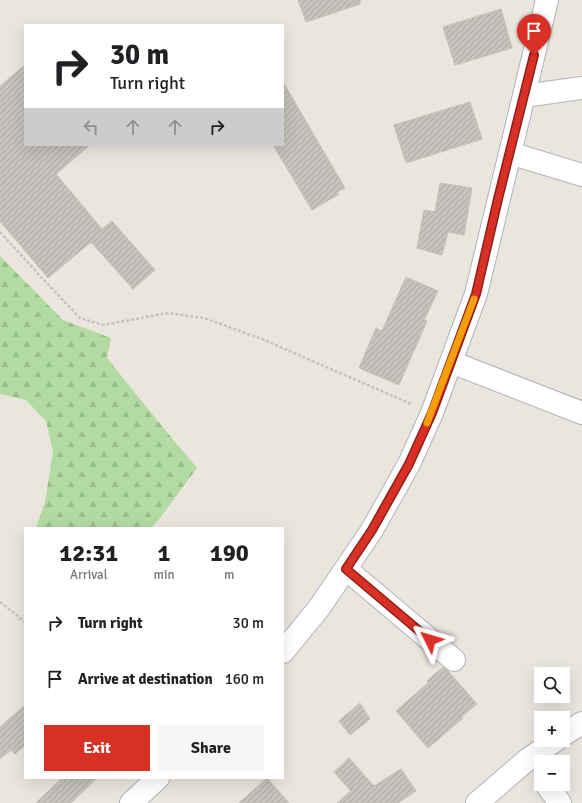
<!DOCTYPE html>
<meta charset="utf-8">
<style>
:root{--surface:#fff;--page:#f6f6f6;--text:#202124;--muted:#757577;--accent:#d93025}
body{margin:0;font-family:Signika,sans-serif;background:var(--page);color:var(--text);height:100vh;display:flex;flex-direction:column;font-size:15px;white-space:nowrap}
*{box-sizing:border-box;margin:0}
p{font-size:13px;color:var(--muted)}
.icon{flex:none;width:22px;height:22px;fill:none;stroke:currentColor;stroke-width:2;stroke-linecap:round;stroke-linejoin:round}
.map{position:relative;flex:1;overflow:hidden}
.side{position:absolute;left:24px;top:527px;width:260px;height:252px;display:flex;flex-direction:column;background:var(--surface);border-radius:0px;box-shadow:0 4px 16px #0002}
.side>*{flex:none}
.guide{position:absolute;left:24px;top:24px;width:260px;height:122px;border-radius:0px;box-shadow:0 4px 16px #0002;background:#fff;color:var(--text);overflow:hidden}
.fabs{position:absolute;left:534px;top:667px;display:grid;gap:8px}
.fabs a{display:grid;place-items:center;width:36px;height:36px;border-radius:0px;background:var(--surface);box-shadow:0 4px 16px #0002;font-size:20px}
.pin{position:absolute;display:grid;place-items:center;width:34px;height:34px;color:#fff;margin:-41px -17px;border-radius:50% 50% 50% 0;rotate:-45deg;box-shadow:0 0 4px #0007}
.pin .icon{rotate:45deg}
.me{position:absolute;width:44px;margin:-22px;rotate:310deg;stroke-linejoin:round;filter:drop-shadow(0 0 3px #0008)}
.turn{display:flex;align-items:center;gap:14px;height:84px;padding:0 20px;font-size:18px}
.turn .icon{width:52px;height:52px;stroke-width:2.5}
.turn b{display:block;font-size:28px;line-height:34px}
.lanes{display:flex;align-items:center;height:38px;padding:0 20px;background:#0003;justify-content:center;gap:20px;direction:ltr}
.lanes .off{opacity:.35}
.eta{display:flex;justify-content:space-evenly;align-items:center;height:68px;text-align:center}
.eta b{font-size:24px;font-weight:800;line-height:28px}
.cta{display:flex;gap:8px;margin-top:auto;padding:8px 20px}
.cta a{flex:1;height:46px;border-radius:0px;background:var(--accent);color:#fff;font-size:16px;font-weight:800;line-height:46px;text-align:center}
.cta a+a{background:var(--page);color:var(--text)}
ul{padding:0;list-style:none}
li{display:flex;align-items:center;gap:12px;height:56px;padding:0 20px}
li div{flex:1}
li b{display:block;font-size:15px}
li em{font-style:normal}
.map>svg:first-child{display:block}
.forest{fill:url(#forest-firs)}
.building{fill:url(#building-hatch);stroke:#c5c0b7}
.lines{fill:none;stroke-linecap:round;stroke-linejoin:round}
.minor-casing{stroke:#b1b3bc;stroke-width:24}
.path{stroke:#c3c3c3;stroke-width:2.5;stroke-dasharray:3 2;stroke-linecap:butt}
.minor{stroke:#fff;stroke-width:22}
.route-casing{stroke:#8d1f18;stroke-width:10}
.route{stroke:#d93025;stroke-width:7}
.slow{stroke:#f59e0b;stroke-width:7}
</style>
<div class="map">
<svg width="582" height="803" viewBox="0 0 582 803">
<defs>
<pattern id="forest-firs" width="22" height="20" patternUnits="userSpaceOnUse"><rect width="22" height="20" fill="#b3daa0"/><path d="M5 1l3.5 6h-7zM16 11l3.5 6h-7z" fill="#9abb8a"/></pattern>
<pattern id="building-hatch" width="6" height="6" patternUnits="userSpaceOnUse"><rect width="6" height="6" fill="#c6c3bc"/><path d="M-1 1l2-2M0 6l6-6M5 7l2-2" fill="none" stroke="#aaa8a2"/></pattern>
</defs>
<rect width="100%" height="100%" fill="#eae5dd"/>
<path class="forest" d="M0,256l63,64 48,18 -4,20 58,72 32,38 -37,50 -9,10h-115l9,-26 8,-50 -7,-31 -20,-21 -26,-6z"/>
<path class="building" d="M298,0h62v4l-54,18z
M501,9l11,39 -57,17 -12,-38z
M25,65v80h65l-34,29 46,55 10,-8 43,49 -22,19 -42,-47 -43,36 -48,-57v-135z
M283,82l62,106 -8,4 2,2 -27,16 -39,-65h10z
M470,102l12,37 -76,24 -12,-38z
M440,183l32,5 -8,47 -16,-3 -6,23 -25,-7 7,-38 11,2z
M406,277l32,14 -14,29 3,1 -28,64 -40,-17 17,-40 6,3z
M443,667l5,4 29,33 -16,13 2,1 -35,30 -32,-37 32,-28 -1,-2z
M360,703l10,16 -20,16 -11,-14z
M25,705v40l-10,9 -4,-4 -11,9v-32z
M349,758l25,28 27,-17 15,22 -18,12h-61l14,-12 -17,-19z
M62,778h35l-26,25h-35z
M267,778l22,25h-50z"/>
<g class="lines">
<defs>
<path id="minor" d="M524,96l58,-8
M510,153l72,22
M451,362l131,51
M346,569l108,91
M283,652l36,-44 53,-78 37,-66 23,-51 44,-119 71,-294
M563,735l19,-12
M546,784l14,19
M131,803l27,-25
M477,803l50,-43 29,-20"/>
</defs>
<use href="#minor" class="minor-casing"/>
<path class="path" d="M0,232l44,48 36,38 23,7 65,-12 36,5 58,21 149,65
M0,602l25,20"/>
<use href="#minor" class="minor"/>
</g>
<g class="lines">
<defs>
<path id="route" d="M430,640l-84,-71 26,-39 37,-66 23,-51 44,-119 22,-95 36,-144"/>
</defs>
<use href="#route" class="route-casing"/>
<use href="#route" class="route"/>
<path class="slow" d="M427,423l47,-124"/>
</g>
</svg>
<div class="fabs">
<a><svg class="icon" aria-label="search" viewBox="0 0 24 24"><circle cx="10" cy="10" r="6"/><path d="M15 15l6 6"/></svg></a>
<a>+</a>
<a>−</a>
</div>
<div class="pin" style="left:534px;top:55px;background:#d93025"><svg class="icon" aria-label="arrive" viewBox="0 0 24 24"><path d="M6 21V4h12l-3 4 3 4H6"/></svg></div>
<svg class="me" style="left:430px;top:640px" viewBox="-20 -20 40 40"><path d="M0-17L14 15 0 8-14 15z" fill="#d93025" stroke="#fff" stroke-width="4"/></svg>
<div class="guide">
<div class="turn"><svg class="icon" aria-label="right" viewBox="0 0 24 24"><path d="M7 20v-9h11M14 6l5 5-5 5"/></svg><div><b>30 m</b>Turn right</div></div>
<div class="lanes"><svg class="icon off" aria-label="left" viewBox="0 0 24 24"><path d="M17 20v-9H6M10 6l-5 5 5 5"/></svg><svg class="icon off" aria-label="ahead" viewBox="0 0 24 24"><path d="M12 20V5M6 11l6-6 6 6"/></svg><svg class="icon off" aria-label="ahead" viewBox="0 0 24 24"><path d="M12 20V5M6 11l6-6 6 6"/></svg><svg class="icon" aria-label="right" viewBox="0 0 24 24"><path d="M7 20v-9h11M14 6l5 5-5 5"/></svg></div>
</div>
<section class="side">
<div class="eta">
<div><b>12:31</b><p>Arrival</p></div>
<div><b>1</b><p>min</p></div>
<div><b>190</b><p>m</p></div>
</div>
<ul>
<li><svg class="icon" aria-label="right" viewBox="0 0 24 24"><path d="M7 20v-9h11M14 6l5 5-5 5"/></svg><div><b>Turn right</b></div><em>30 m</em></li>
<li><svg class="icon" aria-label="arrive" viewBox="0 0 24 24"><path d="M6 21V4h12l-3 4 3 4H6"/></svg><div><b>Arrive at destination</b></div><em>160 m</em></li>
</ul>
<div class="cta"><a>Exit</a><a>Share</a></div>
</section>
</div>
